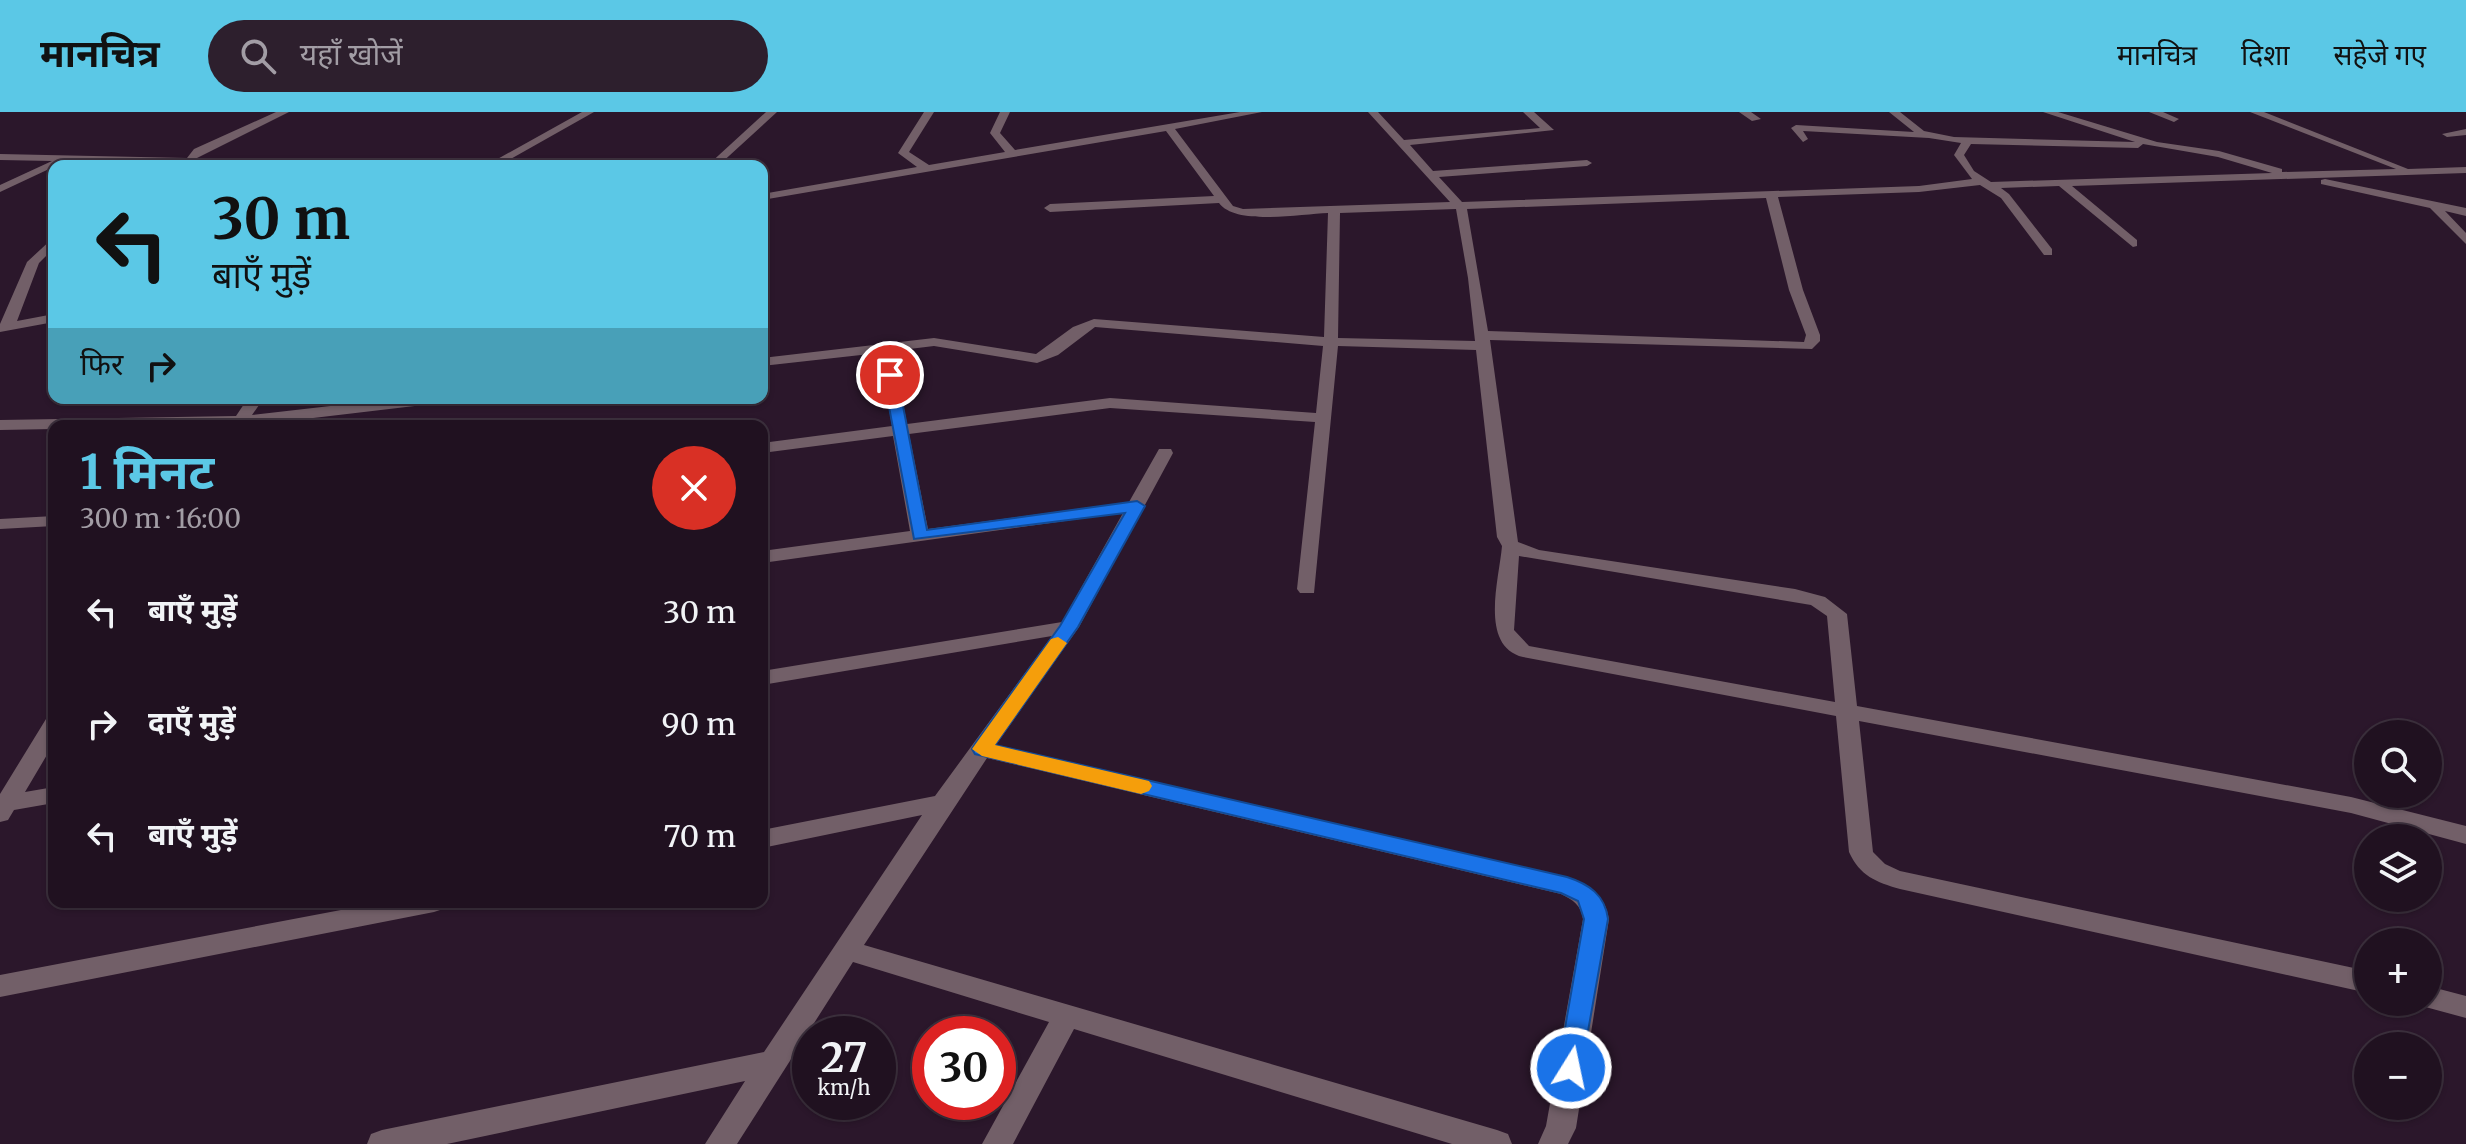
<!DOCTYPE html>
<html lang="hi">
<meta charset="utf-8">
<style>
:root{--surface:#201120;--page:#2d1f2d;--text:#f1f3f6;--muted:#a29da5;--line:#3d313e;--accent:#5bc8e6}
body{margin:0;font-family:Merriweather,"Noto Sans Devanagari",serif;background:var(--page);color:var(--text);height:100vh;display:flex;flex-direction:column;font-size:30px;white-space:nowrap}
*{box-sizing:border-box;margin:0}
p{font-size:26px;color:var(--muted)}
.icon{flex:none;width:44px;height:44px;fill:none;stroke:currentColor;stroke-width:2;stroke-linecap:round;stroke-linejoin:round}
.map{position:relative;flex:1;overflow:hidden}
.panel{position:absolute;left:48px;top:308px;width:720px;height:488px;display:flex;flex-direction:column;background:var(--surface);border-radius:16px;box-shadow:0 2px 6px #0004,0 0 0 2px var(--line)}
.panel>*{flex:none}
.banner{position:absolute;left:48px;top:48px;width:720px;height:244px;border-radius:16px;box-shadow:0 2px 6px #0004,0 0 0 2px var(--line);background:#5bc8e6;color:#111;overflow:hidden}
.buttons{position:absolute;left:2354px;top:608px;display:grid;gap:16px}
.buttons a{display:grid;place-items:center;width:88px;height:88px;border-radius:50%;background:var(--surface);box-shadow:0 2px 6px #0004,0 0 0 2px var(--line);font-size:40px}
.speed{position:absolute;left:792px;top:904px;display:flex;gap:16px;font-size:40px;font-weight:700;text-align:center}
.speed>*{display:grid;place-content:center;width:104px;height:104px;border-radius:50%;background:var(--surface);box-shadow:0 2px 6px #0004,0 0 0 2px var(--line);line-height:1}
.speed small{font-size:20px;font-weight:400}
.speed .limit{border:12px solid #d22;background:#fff;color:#111}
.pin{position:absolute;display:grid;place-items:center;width:68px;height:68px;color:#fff;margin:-34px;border:4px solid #fff;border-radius:50%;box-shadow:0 2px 8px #0007}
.me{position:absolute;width:88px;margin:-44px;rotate:10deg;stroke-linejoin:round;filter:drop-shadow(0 0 6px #0008)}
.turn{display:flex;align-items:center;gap:28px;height:168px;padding:0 32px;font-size:36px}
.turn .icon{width:104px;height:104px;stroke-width:2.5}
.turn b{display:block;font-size:56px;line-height:68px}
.then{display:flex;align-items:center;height:76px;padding:0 32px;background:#0003;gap:16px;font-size:30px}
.round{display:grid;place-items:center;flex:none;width:84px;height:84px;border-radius:42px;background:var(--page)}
.overview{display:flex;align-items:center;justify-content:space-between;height:136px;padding:0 32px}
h1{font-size:48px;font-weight:700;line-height:60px;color:var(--accent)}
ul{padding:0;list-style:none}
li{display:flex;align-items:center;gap:24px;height:112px;padding:0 32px}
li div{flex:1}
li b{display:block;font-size:30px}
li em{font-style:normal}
header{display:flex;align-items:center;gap:48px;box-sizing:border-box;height:112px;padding:0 40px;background:var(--accent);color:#111}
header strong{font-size:38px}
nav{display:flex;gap:44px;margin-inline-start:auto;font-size:28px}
.search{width:560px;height:72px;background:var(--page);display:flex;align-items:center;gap:20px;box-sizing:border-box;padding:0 28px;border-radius:44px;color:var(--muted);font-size:30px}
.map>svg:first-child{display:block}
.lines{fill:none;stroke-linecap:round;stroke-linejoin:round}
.minor{fill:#725f68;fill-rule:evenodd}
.route{fill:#1a73e8;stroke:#114b97;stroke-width:2}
.slow{fill:#f59e0b}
</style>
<header>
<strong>मानचित्र</strong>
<div class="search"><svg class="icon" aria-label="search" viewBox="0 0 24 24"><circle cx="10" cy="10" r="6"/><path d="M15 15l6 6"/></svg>यहाँ खोजें</div>
<nav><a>मानचित्र</a><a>दिशा</a><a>सहेजे गए</a></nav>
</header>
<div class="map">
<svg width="2466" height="1032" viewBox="0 0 2466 1032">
<rect width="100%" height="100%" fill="#2b172b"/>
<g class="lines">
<path class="minor" d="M276,0h13l-92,46 219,5 5,3h-234l-123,-4 -64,30v-7l52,-24 -52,-1v-6l187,4 7,-9z
M582,0h12l-96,54h-13z
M766,0h11l-59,54h-11z
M924,0h10l-25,40 20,13 76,-13 -15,-19 10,-21h10l-10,21 15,17 225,-38h22l-87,17 58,77 10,3 207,-7 -82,-90h10l26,28 136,-12 -17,-16h11l20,18 -144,15 23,26 154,-11 5,3 -5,3 -148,11 23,25 457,-16 53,-7 -18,-24 7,-12 -32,-5 -126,-7 5,8 -5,3 -12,-14 5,-3 118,7 -25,-20h11l24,19 30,6 181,5 -92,-30h15l99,30 62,9 63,18v3l114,-3 -146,-57h14l144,57 58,-2v6l-394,13 65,54v6l-4,1 -74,-61 -58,2 8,6 43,55v6h-8l-43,-57 -21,-13 -61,7 -141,5 25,93 17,45v6l-8,8 -322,-9 28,202 21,8 256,39 30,8 22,17 10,92 494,91 115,29v18l-115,-31 -492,-92 14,131 12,12 15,7 468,100v22l-468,-104c-24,-7 -40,-13 -51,-37l-13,-136 -313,-59c-44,-11 -24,-77 -21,-111l-5,-9 -21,-187 -138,-4 -24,247h-14l-3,-4 18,-167 -205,-14 -201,26 19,95 201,-27 30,-53h12l2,4 -94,174 -83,118 571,132c22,7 38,18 42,42l-33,209 -8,16h-30l8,-18 37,-207c-2,-14 -10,-19 -22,-25l-574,-136 -123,187 633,185 11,4 4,10h-60l-378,-115 -61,115h-31l67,-122 -196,-60 -116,182h-32l40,-63 -298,63h-80l4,-10 11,-4 382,-78 158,-237 -160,33v-18l173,-34 117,-160 -290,49v-14l300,-49 61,-109 -361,50v-12l148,-20 -17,-95 -131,17v-10l130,-17 -13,-73 -117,13v-8l172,-20 102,16 37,-27 21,-8 230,18 4,-124c-28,1 -92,13 -109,-10l-169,9 -6,-4 6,-4 164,-8 -48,-65 -404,69v-6l155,-27 -19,-14zM1971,32l167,4 5,-4 75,13 54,16 -281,9 -17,-11 -10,-16zM1766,86l23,92 17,45 -2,7 -316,-11 -21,-122zM1456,97l12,69 7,63 -137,-3 2,-125zM1095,215l228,19 -7,67 -206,-15 -203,26 -14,-73 41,-5 103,17 21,-8zM1519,444l292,49 16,11 8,86 -306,-56 -15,-16z
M1739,0h12l10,7 -9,2z
M2149,0h14l16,7 -5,3z
M2466,17v6l-19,2 -5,-3z
M2325,67l141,29v8l-21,-5 21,22v11l-36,-36 -109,-24v-4z
M54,125v11l-15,15 -22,58 37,-7v8l-54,10v-8l27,-62z
M248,286h16l-12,17 148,-17h48l-8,5 -195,23h-191v3l-54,1v-10l236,-4z
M54,404v10l-54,3v-10z
M54,605v26l-29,49 29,-5v16l-40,7 -6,10 -8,2v-28l46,-75z
M383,790h64l-4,7 -9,3 -434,85v-22z
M2428,874l38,10v22l-48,-13 -1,-3h11z"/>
</g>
<path class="route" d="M890,259l7,4 30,155 210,-29 8,5 -67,121 -83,118 572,132c22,7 38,18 41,42l-28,157 -9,4 -9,-4 -4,-8 26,-149 -6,-18 -17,-8 -586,-139 -3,-5 3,-5 85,-118 65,-113 -211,26 -31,-164z"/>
<path class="slow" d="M1058,525l9,6 -72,102 154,36 3,5 -3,5 -8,3 -159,-38 -10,-7 79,-110z"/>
</svg>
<div class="buttons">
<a><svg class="icon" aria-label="search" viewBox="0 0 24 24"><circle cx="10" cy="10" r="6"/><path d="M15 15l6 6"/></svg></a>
<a><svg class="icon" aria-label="layers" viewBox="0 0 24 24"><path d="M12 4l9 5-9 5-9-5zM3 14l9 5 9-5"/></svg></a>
<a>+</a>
<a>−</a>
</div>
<div class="speed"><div>27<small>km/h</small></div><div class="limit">30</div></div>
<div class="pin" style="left:890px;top:263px;background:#d93025"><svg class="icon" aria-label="arrive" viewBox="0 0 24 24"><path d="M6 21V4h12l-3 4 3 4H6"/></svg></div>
<svg class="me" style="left:1571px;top:956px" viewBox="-20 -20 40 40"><circle r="17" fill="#1a73e8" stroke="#fff" stroke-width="3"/><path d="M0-11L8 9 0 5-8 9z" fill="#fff"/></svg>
<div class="banner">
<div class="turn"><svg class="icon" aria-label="left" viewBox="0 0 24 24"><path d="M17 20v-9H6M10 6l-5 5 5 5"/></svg><div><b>30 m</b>बाएँ मुड़ें</div></div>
<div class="then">फिर<svg class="icon" aria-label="right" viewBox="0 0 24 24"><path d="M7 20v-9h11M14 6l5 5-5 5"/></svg></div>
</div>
<section class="panel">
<div class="overview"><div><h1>1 मिनट</h1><p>300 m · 16:00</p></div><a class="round" style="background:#d93025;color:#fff"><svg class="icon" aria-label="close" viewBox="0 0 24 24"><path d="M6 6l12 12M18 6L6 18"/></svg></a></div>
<ul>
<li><svg class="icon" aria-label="left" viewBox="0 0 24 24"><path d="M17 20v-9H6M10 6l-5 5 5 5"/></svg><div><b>बाएँ मुड़ें</b></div><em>30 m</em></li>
<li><svg class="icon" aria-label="right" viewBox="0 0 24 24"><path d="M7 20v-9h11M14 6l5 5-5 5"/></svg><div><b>दाएँ मुड़ें</b></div><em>90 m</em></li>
<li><svg class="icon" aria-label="left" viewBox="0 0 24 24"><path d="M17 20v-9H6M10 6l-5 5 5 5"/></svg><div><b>बाएँ मुड़ें</b></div><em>70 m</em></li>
</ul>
</section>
</div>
